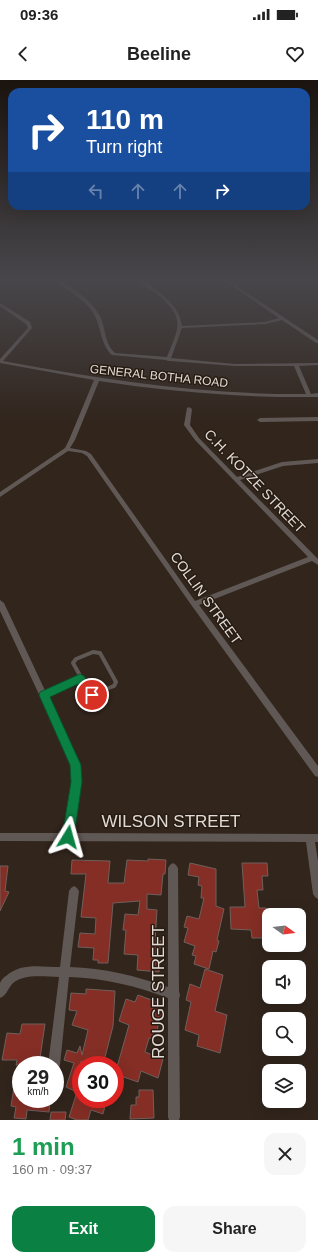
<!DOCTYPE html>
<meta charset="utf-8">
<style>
:root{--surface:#fff;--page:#f6f6f6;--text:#222;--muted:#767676;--accent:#0b8043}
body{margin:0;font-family:Arial,sans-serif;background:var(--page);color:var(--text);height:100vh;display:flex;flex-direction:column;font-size:15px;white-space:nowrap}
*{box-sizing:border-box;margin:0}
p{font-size:13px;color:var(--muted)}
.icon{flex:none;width:22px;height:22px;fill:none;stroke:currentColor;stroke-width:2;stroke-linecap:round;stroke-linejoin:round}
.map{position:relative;height:1040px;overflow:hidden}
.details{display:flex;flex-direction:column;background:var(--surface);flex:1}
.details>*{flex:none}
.guide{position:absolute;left:8px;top:8px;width:302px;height:122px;border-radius:12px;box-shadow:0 4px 16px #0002;background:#1a4fa0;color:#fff;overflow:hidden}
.needle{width:26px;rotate:105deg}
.controls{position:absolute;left:262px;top:828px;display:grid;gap:8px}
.controls a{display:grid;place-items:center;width:44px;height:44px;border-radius:8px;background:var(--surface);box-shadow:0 4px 16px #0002;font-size:20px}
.speed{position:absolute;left:12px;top:976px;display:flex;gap:8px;font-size:20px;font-weight:700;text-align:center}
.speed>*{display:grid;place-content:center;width:52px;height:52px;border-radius:50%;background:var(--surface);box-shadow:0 4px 16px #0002;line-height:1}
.speed small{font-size:10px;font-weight:400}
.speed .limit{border:6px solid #d22;background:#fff;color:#111}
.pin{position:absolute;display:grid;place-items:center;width:34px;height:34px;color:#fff;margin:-17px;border:2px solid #fff;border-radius:50%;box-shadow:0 1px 4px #0007}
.me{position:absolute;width:44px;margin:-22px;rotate:8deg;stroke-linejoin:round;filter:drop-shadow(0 0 3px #0008)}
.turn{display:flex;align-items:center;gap:14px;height:84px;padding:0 12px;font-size:18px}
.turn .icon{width:52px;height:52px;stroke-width:2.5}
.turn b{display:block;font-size:28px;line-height:34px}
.lanes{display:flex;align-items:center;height:38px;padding:0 12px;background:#0003;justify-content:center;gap:20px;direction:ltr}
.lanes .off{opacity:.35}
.round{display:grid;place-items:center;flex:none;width:42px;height:42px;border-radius:12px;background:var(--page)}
.headline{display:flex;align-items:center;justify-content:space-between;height:68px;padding:0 12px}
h1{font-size:24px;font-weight:600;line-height:30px;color:#1e9e55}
.button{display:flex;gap:8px;margin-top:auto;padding:8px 12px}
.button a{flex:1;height:46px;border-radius:12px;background:var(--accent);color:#fff;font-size:16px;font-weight:600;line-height:46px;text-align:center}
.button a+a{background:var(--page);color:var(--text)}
.status{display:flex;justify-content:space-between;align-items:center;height:28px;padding:0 20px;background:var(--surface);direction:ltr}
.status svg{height:11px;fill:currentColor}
header{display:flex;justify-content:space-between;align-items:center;height:52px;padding:0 12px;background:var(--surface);font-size:18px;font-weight:600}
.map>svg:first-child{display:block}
.building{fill:#842e25;stroke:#715f5c}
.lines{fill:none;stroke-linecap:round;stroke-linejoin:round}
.lane{stroke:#605855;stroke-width:4}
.street{fill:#605855;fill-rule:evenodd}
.route{fill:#0b8043;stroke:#07532c}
.labels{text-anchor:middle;stroke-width:3;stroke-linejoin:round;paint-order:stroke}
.far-street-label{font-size:12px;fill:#e2dad4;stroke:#271c13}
.street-label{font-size:14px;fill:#e2dad4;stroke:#271c13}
.near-street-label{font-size:17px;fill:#e2dad4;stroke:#271c13}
</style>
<div class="status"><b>09:36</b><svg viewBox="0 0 49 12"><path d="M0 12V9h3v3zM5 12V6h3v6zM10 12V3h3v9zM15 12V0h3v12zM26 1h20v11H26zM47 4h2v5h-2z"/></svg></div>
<header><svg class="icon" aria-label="back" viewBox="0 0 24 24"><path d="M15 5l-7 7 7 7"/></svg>Beeline<svg class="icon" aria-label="heart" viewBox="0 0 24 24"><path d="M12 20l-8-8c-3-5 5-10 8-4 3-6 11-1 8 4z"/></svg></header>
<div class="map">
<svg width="318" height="1040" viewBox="0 0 318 1040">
<rect width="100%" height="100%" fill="#31251c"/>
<path class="building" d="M148,779l18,1 -1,14h-2l-2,21 -14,-1v15l10,1 -2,31h6l-1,7h-4l-1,14h5l-1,10 -22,-2 1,-15 -14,-1 2,-24h-3l2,-16 13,1 2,-14 -27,2 -5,60h-10v-3h-5l1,-12 -16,-1 2,-14 15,1 1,-16 -15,-1 5,-43h-15l1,-14 38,1 -2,22h16l3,-23 21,1z
M190,783l26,6v37l8,3 -7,31 2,1 -3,11 -3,-1 -4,18 -15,-5 2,-8 -4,-1 3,-9 -11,-4 4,-14 -4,-1 3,-11 12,3 5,-21h-3l1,-12 -4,-1 1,-8 -11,-2z
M242,783h25l1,13h-6l1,14h-6l2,18h7l1,7h2v14h-3l1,9h-15l-1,-8 -20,-1 -1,-22h15z
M0,786h8l-3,25 4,1 -9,19z
M205,889l18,6 -8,36 12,4 -7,38 -23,-7 2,-11 -14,-5 6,-28 -5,-2 4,-16 10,4z
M86,909l29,2 -2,35 -10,39h-10l-12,-4v38h7l17,7 -2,8 -12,-4 -3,10h-11l-8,-3 8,-25 -11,-5 8,-24 -10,-3 3,-10 10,3 3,-7 2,9 6,-25 -16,-5 5,-14 -8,-1 2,-17 15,1z
M138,915l19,7 -1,4 7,3 -9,31 -5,-2 -4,14 18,7 -5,19 -17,-7 -3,11 -23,-8 14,-49 -10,-4 7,-22 9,3z
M22,944h23l-6,41h-23l1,-5h-15l5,-27 13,1z
M15,1001h6v18h29l-1,13 -22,-2 -1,9 -12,-1 2,-11 -5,-1z
M139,1010h14l1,28 -24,1 1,-14h5v-8h3z
M51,1032h15l-1,8h-15z"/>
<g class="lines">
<path class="lane" d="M93,572l7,1 16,29 -2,4 -23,9 -18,-32 3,-4z
M44,615l36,-16"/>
<path class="street" d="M54,199h4c15,10 33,20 42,37 6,12 4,27 15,37l52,4c12,-30 19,-39 -10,-63 -7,-5 -15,-9 -20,-15h4c17,12 38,24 41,47l83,-4 14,-4 -57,-39h4l92,61v3h-2l-34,-23 -17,4 -83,4 -11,30 64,6 83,-1v2l-19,1 12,28 7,-1v4c-74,1 -146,-5 -219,-16l-24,59 -5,8 16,3 5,3 104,147 113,-44 -113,-117 -11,-15 3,-17 2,-1 3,2 -2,16 9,13 38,39 45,-15 36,-3v4l-35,3 -43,14 78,79v6l-6,-4 -113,44 119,161v11l-3,-1 -123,-170 -105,-150 -5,-3 -14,-2 -68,46v-5l65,-44 4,-8 25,-60 -94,-17v-4l28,-31 -2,-4 -26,-18v-3l30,19 2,6 -29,33c101,19 201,34 303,33l-12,-28h-59l-65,-5h-2l-2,-1 -54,-5c-13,-12 -10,-30 -20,-44 -10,-14 -26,-21 -38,-32z
M318,337v4l-58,1 -3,-2 3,-2z
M0,520l4,3 76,162 1,17 -8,51 245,1v8h-3l3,19v38l-3,-2 -2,-3 -7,-52 -306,-1v-8h64l9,-51 -1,-17 -72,-154z
M173,783l3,2 2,3 1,123 1,4 -1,4 1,118 -1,3h-10l-1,-3v-119c-32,-12 -64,-20 -99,-21l-9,88 -2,4 -3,1v-5h-7l11,-88c-15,0 -35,-4 -47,7 -4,5 -6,12 -12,14 0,-4 0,-11 0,-15 1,-3 4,-6 6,-7 15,-14 36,-9 54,-9l9,-76 2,-3 3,-2 3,2 2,3 -9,76c34,1 66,9 98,20v-119l2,-3z"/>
</g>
<linearGradient id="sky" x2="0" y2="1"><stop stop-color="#1b140f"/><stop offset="0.58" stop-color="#48464b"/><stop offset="1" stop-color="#48464b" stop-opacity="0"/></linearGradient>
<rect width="318" height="344" fill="url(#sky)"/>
<path class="route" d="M80,594l4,2 9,15 3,1 1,3 -1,3 -4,1 -6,-2 -8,-13 -28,13 31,68 1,17 -8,55 -1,4 -5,2 -4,-2 -2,-4 9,-55 -1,-17 -31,-70 1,-3z"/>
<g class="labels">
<g class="far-street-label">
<text transform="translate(159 296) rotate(6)" y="4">GENERAL BOTHA ROAD</text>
</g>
<g class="street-label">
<text transform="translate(255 401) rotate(46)" y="5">C.H. KOTZE STREET</text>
<text transform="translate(206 518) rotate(54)" y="5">COLLIN STREET</text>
</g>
<g class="near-street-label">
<text x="171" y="747">WILSON STREET</text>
<text transform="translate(158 912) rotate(-90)" y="6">ROUGE STREET</text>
</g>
</g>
</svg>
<div class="controls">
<a><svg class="needle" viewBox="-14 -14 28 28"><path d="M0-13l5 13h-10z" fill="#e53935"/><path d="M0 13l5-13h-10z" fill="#767676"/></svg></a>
<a><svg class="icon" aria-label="sound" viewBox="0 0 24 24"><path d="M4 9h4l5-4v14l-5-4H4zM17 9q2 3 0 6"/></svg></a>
<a><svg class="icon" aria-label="search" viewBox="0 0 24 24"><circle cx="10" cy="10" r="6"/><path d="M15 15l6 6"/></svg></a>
<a><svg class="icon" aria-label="layers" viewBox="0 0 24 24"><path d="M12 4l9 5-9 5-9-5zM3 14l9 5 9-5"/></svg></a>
</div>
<div class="speed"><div>29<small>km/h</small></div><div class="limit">30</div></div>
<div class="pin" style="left:92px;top:615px;background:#d93025"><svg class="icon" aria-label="arrive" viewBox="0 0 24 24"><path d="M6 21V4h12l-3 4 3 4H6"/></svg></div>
<svg class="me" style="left:68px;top:757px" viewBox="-20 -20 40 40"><path d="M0-17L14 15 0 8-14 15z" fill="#0b8043" stroke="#fff" stroke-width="4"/></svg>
<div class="guide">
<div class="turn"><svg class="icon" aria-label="right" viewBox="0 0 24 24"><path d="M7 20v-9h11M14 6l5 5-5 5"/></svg><div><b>110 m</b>Turn right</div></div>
<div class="lanes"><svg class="icon off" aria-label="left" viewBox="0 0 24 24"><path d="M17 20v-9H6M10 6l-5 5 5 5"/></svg><svg class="icon off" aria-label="ahead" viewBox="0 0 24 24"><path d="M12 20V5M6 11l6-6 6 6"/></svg><svg class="icon off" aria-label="ahead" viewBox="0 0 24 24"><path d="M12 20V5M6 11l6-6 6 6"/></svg><svg class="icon" aria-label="right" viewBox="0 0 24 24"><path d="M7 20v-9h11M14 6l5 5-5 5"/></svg></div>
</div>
</div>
<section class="details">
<div class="headline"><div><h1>1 min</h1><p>160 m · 09:37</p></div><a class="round"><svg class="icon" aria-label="close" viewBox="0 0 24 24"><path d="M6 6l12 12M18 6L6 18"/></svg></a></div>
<div class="button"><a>Exit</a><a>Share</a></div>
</section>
